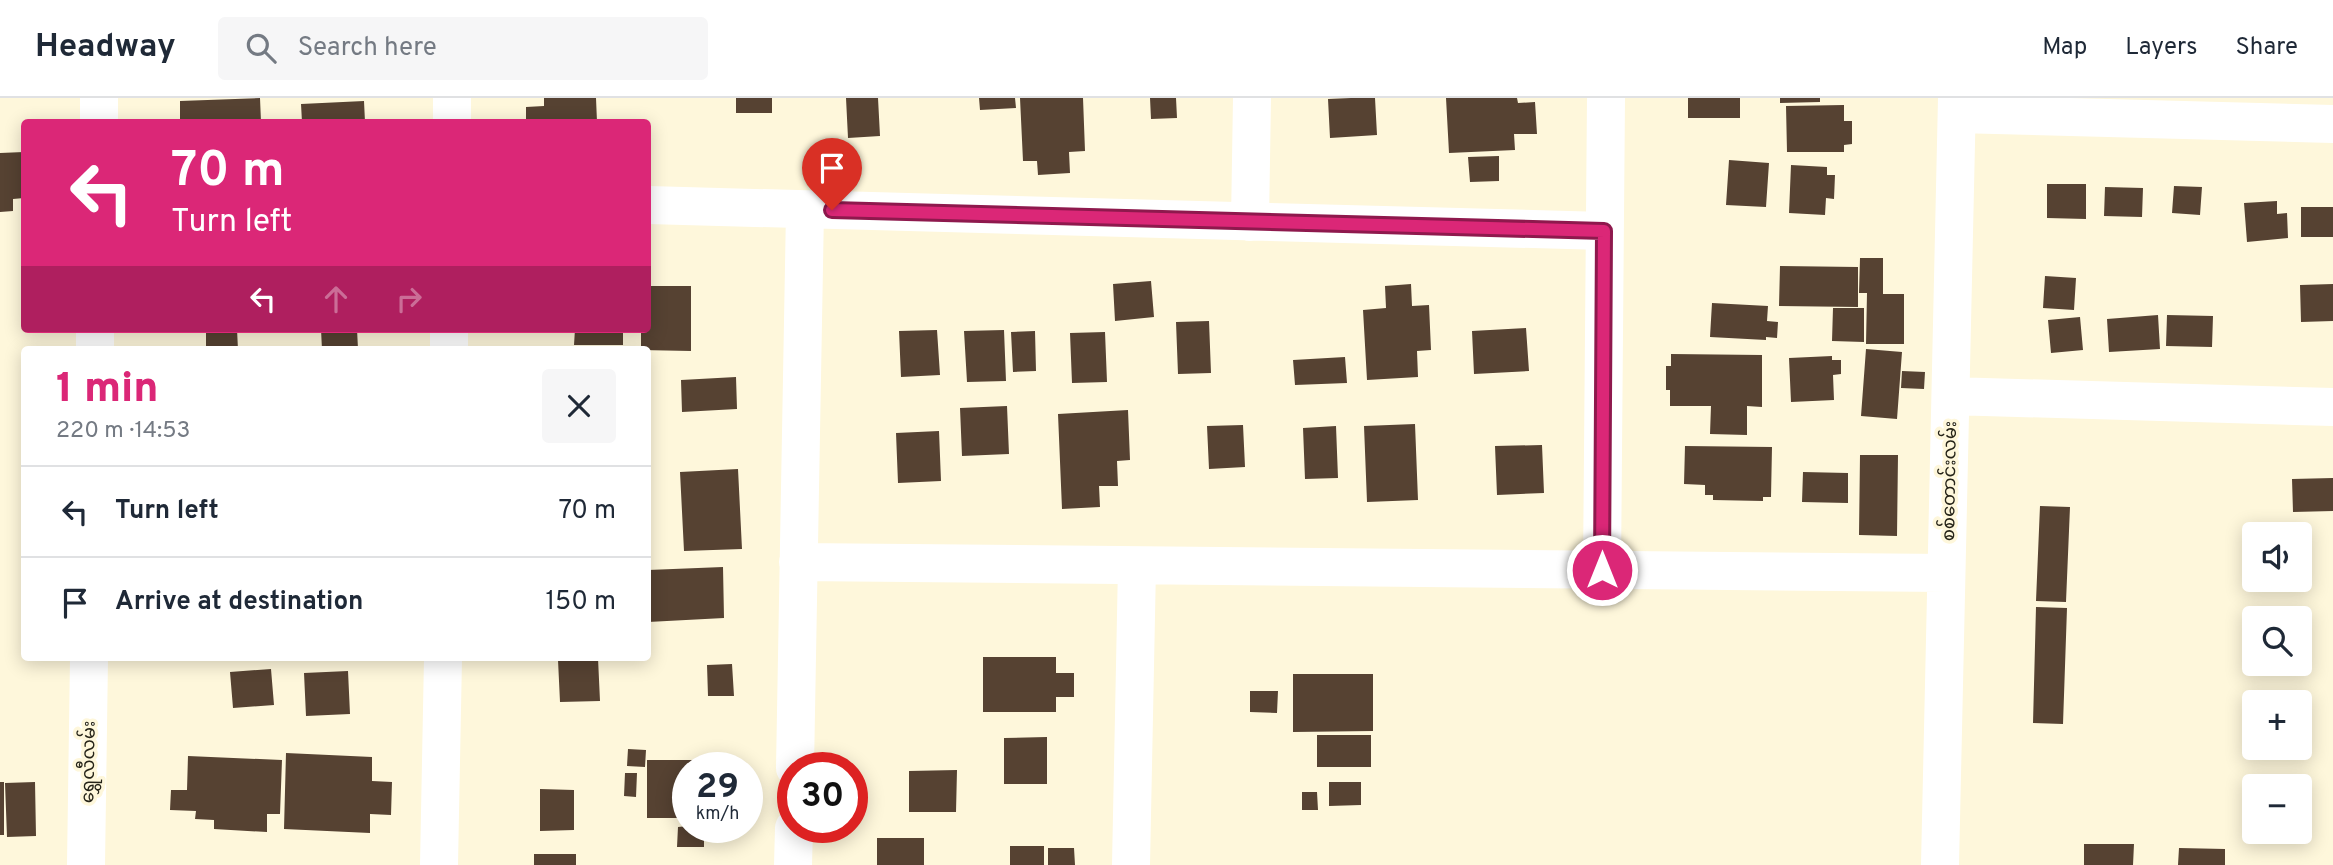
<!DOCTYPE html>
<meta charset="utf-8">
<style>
:root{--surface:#fff;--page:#f6f6f7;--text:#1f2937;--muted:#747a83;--line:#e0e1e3;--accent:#db2777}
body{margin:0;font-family:Overpass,"Noto Sans Myanmar",sans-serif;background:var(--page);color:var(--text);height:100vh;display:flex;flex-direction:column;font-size:26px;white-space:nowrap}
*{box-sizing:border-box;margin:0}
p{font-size:23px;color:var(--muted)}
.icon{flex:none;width:38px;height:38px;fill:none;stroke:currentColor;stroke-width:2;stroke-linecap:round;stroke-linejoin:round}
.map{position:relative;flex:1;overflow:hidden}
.panel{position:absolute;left:21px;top:248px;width:630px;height:315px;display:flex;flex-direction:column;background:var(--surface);border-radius:7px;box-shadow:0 4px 18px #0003}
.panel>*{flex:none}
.hud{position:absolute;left:21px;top:21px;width:630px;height:214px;border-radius:7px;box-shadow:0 4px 18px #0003;background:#db2777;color:#fff;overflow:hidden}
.controls{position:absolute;left:2242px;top:424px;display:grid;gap:14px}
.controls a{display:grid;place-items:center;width:70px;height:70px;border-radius:7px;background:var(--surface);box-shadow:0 4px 18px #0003;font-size:35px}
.speed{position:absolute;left:672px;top:654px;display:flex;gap:14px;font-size:35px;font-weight:700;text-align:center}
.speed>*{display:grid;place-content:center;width:91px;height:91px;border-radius:50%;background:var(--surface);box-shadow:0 4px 18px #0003;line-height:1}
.speed small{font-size:18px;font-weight:400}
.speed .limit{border:10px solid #d22;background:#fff;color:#111}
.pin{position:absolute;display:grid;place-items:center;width:60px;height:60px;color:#fff;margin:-72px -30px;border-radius:50% 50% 50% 0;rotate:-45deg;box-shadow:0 0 7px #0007}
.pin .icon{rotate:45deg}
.me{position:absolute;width:77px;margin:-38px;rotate:0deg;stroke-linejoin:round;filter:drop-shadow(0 0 5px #0008)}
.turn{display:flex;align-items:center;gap:24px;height:147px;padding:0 35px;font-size:32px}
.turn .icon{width:91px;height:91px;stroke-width:2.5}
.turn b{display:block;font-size:49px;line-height:60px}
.lanes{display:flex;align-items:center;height:66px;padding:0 35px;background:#0003;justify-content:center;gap:35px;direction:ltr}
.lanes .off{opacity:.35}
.round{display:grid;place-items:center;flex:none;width:74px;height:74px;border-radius:7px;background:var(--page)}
.summary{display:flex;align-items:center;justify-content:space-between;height:119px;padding:0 35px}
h1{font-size:42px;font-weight:800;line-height:52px;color:var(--accent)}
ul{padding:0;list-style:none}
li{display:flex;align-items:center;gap:21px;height:91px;padding:0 35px;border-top:2px solid var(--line)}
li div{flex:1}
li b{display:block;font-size:26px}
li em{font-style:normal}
header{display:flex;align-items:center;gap:42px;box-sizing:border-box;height:98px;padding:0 35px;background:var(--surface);border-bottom:2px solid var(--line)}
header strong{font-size:33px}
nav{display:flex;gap:38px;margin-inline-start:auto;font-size:24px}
.search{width:490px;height:63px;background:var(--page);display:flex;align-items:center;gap:18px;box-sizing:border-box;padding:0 24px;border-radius:7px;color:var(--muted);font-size:26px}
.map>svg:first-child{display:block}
.building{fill:#564232}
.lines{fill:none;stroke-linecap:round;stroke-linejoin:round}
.minor{stroke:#fff;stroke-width:38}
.route-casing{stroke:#8e194d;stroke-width:18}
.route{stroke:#db2777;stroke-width:12}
.labels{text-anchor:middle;stroke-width:7;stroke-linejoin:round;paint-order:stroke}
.street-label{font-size:18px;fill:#252318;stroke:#fef7db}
</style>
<header>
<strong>Headway</strong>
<div class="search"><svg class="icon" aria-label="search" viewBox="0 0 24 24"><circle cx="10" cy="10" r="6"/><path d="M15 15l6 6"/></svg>Search here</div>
<nav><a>Map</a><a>Layers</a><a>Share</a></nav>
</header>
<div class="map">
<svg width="2333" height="767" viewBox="0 0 2333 767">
<rect width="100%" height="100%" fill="#fef7db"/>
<path class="building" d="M260,0l1,24h-81v-21z
M544,0h52l1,24h-71v-15l18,-1z
M736,0h36v15h-36z
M846,0h32l2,38 -32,2z
M979,0h36l1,10 -36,2z
M1020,0h63l2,53 -16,1 1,21 -32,2 -1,-14h-14z
M1150,0h26l1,20 -26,1z
M1351,0h24l2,37 -47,3 -2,-39z
M1446,0h71l1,5 17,-1 2,32h-23l1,16 -66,3z
M1688,0h52v20h-52z
M1780,0h40v4l-40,1z
M364,3l1,21h-63l-1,-18z
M1844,7v16h8v23l-8,1v7h-57l-1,-46z
M24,54v46l-11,1v12l-13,1v-59z
M1499,58v25l-29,1 -2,-25z
M1729,62l40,3 -3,44 -40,-2z
M1791,67l36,2v8h8l-1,24 -8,-1 -1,17 -36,-2z
M2047,86h39v35l-39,-1z
M2174,88l28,1 -2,28 -28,-2z
M2105,89l38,1 -1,29 -38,-1z
M2277,103v13l10,-1 1,25 -41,4 -3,-39z
M2301,109h32v30h-32z
M1860,160h23v36h21v50h-38l1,-51h-8z
M1780,168l78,1v40l-79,-1z
M2045,178l31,2 -2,32 -31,-2z
M1151,183l3,36 -39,4 -2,-37z
M1411,186l1,22 17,-1 2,45 -14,1 1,26 -51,3 -4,-70 23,-2 -1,-22z
M2333,186v37l-32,1 -1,-37z
M648,188h43v65l-50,-1v-21h7z
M1712,205l56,3 -1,15 11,1 -1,16 -11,-1v3l-56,-3z
M1833,210h31v34l-32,-1z
M2158,217l2,34 -51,3 -2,-33z
M2167,217l46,1 -1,31 -46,-1z
M2080,219l3,33 -32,3 -3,-33z
M1209,223l2,52 -33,1 -2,-52z
M1526,230l3,43 -55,3 -2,-43z
M206,231h31l1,21h-32z
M321,231h36l1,20 -36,1z
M575,231h48v16h-49z
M937,232l3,45 -39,2 -2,-46z
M1004,232l2,51 -39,1 -3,-51z
M1035,233l1,40 -23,1 -2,-40z
M1105,234l2,50 -35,1 -2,-50z
M1866,251l36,3 -5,67 -36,-3z
M1671,256l91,1v52l-15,-1v29l-37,-1 1,-28h-41v-16h-4v-24h5z
M1832,258v4h9v14l-8,1 1,25 -43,2 -2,-44z
M1345,259l2,26 -52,2 -2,-25z
M1902,273l23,1 -1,17 -23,-1z
M736,279l1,32 -55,3 -1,-32z
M1007,308l2,48 -47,2 -2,-48z
M1128,312l2,50 -13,1 1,25h-19l1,21 -38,2 -4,-95z
M1415,326l3,76 -51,2 -3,-76z
M1243,327l2,42 -36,2 -2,-43z
M1336,328l2,52 -33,1 -2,-51z
M939,333l2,50 -43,2 -2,-50z
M1542,347l2,48 -47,2 -2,-49z
M1685,348l87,1 -1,50h-8v4l-50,-1v-5h-8v-10l-21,-1z
M1860,357h38l-1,81 -38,-1z
M738,371l4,80 -58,2 -4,-79z
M1803,374l45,1v30l-46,-1z
M2333,380v33l-40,1 -1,-33z
M2040,408l30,1 -4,95 -30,-1z
M723,469l1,51 -76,4v-52z
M2036,509l31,1 -4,116 -30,-1z
M983,559h73v16h18v24h-18v15h-73z
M598,560l2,43 -40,1 -2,-42z
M732,566l2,32h-26l-1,-31z
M271,571l3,36 -41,3 -3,-36z
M348,573l2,43 -44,2 -2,-43z
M1293,576h80v57l-80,1z
M1250,593h28l-1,22 -27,-1z
M1317,637h54v32h-54z
M1047,639v47h-43v-46z
M628,651l18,1 -1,17 -18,-1z
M286,655l86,4v24l20,1 -1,33 -21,-1v19l-86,-4z
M188,658l94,4 -2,54h-13v18l-53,-3v-9l-19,-1 1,-8 -26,-1 1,-20h16z
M647,662h45v8h-4v50h-41z
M722,663v7h-25v-6z
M957,672l-1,42h-47v-41z
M625,675h12l-1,24 -12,-1z
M0,684h4v53h-4z
M35,684l1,54 -29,1 -2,-54z
M1329,684h32v23l-32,1z
M540,691l34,1v40l-34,1z
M1302,694h15l1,18h-16z
M688,728l8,2v7h8v12h-27l1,-20z
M877,740h47v27h-47z
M2084,746h50l-1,21h-49z
M1010,748h34v19h-34z
M1048,750h26l1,17h-27z
M2179,750l46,1v16h-47z
M534,756h42v11h-42z"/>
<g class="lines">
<path class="minor" d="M1957,16l376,10
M99,24v-24
M452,24v-24
M648,107l956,26
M1250,124l2,-124
M95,252v-21
M449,252v-21
M1951,298l382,11
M798,464l1148,11
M1602,472l4,-472
M795,670l10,-558
M86,767l3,-207
M439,767l4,-207
M793,767l1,-37
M1131,767l6,-299
M1940,767l17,-767"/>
</g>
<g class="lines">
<defs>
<path id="route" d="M832,112l772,21 -2,339"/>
</defs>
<use href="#route" class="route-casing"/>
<use href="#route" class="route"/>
</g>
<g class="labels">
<g class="street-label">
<text transform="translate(1949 383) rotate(-89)" y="6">စစ်တောင်းလမ်း</text>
<text transform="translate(88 664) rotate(-89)" y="6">ရွှေလီလမ်း</text>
</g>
</g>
</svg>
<div class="controls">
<a><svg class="icon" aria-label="sound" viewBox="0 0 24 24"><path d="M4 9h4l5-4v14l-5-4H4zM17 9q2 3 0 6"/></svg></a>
<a><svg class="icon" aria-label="search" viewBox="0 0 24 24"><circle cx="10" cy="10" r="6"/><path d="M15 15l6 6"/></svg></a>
<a>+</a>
<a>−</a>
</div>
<div class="speed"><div>29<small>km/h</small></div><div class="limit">30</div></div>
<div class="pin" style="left:832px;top:112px;background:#d93025"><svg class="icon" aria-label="arrive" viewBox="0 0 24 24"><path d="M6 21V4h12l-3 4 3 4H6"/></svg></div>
<svg class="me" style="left:1602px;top:472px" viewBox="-20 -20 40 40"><circle r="17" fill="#db2777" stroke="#fff" stroke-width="3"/><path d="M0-11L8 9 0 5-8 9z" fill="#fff"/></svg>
<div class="hud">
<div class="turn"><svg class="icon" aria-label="left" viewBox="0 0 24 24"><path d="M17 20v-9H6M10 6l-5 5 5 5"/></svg><div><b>70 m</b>Turn left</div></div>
<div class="lanes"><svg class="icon" aria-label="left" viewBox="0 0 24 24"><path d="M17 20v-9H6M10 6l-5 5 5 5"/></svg><svg class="icon off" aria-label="ahead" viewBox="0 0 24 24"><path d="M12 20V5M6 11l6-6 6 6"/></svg><svg class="icon off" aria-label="right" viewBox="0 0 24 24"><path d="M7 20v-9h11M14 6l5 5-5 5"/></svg></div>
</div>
<section class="panel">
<div class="summary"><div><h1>1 min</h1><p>220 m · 14:53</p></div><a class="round"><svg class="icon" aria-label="close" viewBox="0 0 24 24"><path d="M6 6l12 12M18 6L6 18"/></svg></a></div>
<ul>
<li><svg class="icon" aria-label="left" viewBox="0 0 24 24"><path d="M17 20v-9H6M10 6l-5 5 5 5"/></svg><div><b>Turn left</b></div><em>70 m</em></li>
<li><svg class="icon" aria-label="arrive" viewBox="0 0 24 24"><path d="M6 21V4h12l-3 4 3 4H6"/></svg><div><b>Arrive at destination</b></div><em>150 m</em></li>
</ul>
</section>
</div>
